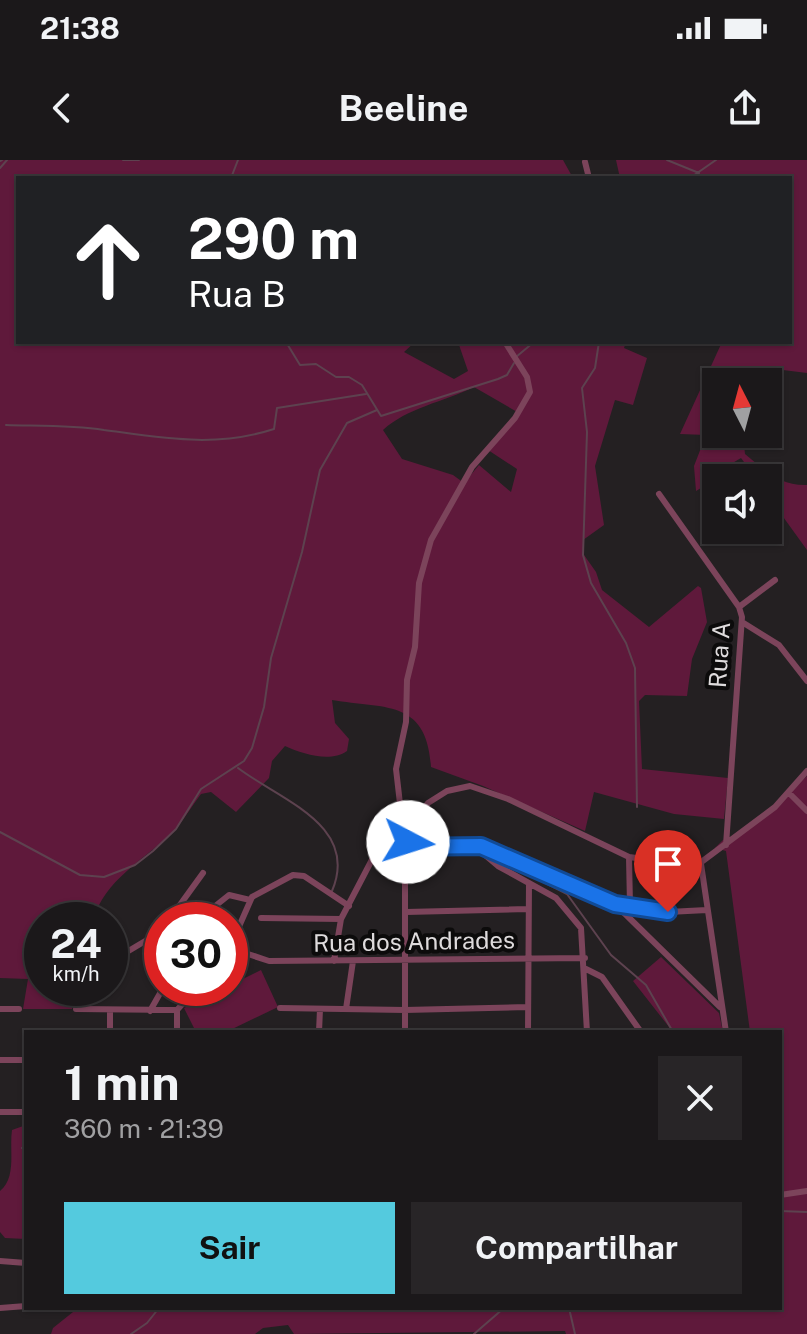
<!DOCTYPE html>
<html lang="pt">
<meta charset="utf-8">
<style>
:root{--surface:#1b181a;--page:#282527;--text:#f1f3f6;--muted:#a0a0a2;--line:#393739;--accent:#54cade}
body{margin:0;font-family:"Public Sans",sans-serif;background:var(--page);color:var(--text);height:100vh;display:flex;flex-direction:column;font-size:30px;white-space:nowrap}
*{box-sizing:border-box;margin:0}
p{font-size:26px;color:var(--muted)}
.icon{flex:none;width:44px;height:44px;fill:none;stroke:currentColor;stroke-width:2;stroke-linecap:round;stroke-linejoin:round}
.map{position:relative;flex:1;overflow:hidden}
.drawer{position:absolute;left:24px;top:870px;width:758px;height:280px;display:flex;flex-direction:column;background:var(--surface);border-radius:0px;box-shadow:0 2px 6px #0004,0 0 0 2px var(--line)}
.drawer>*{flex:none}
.guide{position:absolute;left:16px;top:16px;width:776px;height:168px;border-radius:0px;box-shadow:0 2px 6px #0004,0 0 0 2px var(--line);background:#202124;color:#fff;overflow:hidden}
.needle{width:52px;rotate:354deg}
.fabs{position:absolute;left:702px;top:208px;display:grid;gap:16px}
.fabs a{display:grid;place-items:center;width:80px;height:80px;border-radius:0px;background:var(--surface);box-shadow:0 2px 6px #0004,0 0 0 2px var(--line);font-size:40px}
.speed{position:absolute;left:24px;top:742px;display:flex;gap:16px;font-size:40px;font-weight:700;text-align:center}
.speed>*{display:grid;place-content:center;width:104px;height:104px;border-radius:50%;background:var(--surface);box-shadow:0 2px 6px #0004,0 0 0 2px var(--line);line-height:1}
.speed small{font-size:20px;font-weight:400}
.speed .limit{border:12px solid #d22;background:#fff;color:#111}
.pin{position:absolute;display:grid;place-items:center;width:68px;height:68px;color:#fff;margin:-82px -34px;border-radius:50% 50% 50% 0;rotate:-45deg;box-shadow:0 0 8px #0007}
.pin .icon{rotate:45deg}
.me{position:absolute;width:88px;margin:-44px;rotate:95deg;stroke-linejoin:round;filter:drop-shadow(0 0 6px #0008)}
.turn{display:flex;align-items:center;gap:28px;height:168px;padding:0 40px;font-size:36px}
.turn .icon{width:104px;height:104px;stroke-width:2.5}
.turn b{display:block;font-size:56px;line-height:68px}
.round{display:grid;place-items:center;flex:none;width:84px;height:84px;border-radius:0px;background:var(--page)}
.summary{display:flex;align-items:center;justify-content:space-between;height:136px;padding:0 40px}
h1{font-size:48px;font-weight:700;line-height:60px}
.cta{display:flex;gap:16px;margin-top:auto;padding:16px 40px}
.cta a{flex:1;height:92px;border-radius:0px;background:var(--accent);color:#111;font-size:32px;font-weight:700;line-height:92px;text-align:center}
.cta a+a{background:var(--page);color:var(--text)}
.status{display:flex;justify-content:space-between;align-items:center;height:56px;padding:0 40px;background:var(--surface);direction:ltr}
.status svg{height:22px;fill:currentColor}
header{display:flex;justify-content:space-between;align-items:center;height:104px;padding:0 40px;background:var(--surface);font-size:36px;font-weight:700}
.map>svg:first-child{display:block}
.green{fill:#5f193b;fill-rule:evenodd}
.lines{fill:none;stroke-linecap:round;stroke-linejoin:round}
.stream{stroke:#5d424f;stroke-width:2}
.minor{stroke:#7c445b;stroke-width:6}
.route-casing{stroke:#114b97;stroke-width:20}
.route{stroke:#1a73e8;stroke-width:14}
.labels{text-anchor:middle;stroke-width:8;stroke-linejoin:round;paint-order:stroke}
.street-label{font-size:24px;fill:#dedbdc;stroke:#0c0b0b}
</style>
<div class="status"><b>21:38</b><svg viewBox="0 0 49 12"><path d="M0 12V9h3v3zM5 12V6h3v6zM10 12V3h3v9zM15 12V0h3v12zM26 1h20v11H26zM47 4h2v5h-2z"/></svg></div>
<header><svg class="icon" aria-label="back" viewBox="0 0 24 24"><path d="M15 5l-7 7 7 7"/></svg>Beeline<svg class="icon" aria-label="share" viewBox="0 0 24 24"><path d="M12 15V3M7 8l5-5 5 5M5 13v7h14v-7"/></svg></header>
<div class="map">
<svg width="807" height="1174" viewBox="0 0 807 1174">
<rect width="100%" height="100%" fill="#242022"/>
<path class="green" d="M0,0h563l10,18h-555v164h397l-11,10 50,27 14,-8 -10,-29h168l-2,6 23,10 -14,47 -18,-5 -20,66 9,59 -21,15 1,15 12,17 6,18 47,37 49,-41 3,2 6,34 -15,37 -5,37 -42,-1 -6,6 3,68 86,9 -4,41 -50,-5 -80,-22 -9,39 -102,-45 -52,-19c-4,-68 -46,-58 -99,-67l3,23 14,16 -2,12c-17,12 -44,3 -62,-5l-13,15 -3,17 -33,34 -25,-20 -10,2c-10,13 -19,29 -30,40 -29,27 -66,46 -78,86h-51v68h35l-5,21h-49l5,-30 -28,-1zM474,227l45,26 -31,37 29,19 -6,23 -32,-27 -15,18 -11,-8 -51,-16 -19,-29c24,-22 60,-28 91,-43z
M616,0h191v213l-24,-3 -8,8 -7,17v-13h-52v52h42l-14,11 1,9c19,16 35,32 62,31v65l-39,-54v-18h-12l-15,-20 -17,10 -3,8 -25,15 -2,-25 12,-31 -26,-1 42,-92h68v-164h-170z
M807,616v558h-241l-1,-3 -271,3 -6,-9 -25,3 -8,6h-204l2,-6 25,-20h702v-276h-30l-24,-181 -11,-3 8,-8 19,-6z
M661,797l58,56 4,19h-50l-40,-51z
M261,810l17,37 -52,25h-30l-12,-24z
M26,965v114l-21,-1 -5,-6v-41c17,-14 9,-41 12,-61z"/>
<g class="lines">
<path class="stream" d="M123,0h16
M667,0l32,13
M0,1l2,-1
M0,8l7,-8
M231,18l7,-18
M690,18l26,-18
M286,182l14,23 16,-1 20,13h13l13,8 19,31 117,-37 9,-4 7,-12
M599,182l-4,26 -13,20 5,44 -4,123 8,28 35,60 9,25 2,139
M516,197l18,-15
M6,265c32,1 66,0 98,5 60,8 111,18 170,-1l3,-21 89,-14
M238,608c42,32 122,57 94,123
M0,672l80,43 24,2 31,-12 18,-14 23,-22 25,-40 43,-28 8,-13 12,-41 7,-49 31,-106 18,-82 27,-47 30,-13
M487,693l80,41 44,61 35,30 27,47
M459,694l9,-1
M22,988h4
M780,1051l27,1
M569,1148l6,26
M131,1174l16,-11 12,-15
M474,1174l30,-26"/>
<path class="minor" d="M585,2l4,16
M659,334l80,113 3,10 -16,228
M739,447l36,-27
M742,462l37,23 28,36
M789,633l18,18
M472,684l26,22 58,32 25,30 6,104
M405,687l12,-29 11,-15 19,-12 23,-5 38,13 121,58 67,9 79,-59 32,-36
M405,687l76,-1 134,58 105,103
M629,697l1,48
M701,704l25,168
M615,744l53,8 39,-2
M214,747l15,-12 21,5
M406,752l121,-3
M261,758l80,1
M169,760l34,-47
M230,787l22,-50 41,-22 11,1 45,30
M245,793l24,8 316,-3
M334,801l7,-42 36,-69 5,-3 23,9
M110,802l52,-31
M586,809l16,8 39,55
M280,848l125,2 122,-3
M0,849h19
M76,849l101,1
M346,849l7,-48
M110,850v22
M150,851l13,-23
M177,872v-22l20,-22
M319,872l1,-23
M405,872v-185l-9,-78 10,-47 1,-42 8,-33 4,-64 12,-43 41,-73 43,-49 15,-26 -3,-15 -22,-35
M528,872l1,-149
M0,900h26
M0,952h26
M780,1035l27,-4
M0,1101l26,2
M0,1148l26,-2"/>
</g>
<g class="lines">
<defs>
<path id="route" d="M408,682l-3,5 76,-1 134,58 53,8"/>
</defs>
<use href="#route" class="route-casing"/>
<use href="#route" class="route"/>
</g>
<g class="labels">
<g class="street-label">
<text transform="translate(720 495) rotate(-86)" y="8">Rua A</text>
<text transform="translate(414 782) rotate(-1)" y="8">Rua dos Andrades</text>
</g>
</g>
</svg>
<div class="fabs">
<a><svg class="needle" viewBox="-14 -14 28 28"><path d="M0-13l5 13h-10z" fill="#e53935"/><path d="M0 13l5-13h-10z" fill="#a0a0a2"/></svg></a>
<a><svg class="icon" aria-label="sound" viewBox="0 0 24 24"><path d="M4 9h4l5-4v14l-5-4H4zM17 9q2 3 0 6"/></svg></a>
</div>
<div class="speed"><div>24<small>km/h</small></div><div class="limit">30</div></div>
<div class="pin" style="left:668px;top:752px;background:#d93025"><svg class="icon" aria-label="arrive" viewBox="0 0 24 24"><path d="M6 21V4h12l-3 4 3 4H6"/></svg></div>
<svg class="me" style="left:408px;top:682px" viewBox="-20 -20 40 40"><circle r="19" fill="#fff"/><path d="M0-13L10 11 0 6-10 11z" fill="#1a73e8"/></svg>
<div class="guide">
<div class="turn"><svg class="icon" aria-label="ahead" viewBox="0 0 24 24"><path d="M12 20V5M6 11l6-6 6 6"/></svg><div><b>290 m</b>Rua B</div></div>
</div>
<section class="drawer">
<div class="summary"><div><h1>1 min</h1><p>360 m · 21:39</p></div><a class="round"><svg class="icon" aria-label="close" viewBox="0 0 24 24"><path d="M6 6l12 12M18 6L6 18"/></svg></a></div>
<div class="cta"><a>Sair</a><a>Compartilhar</a></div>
</section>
</div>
